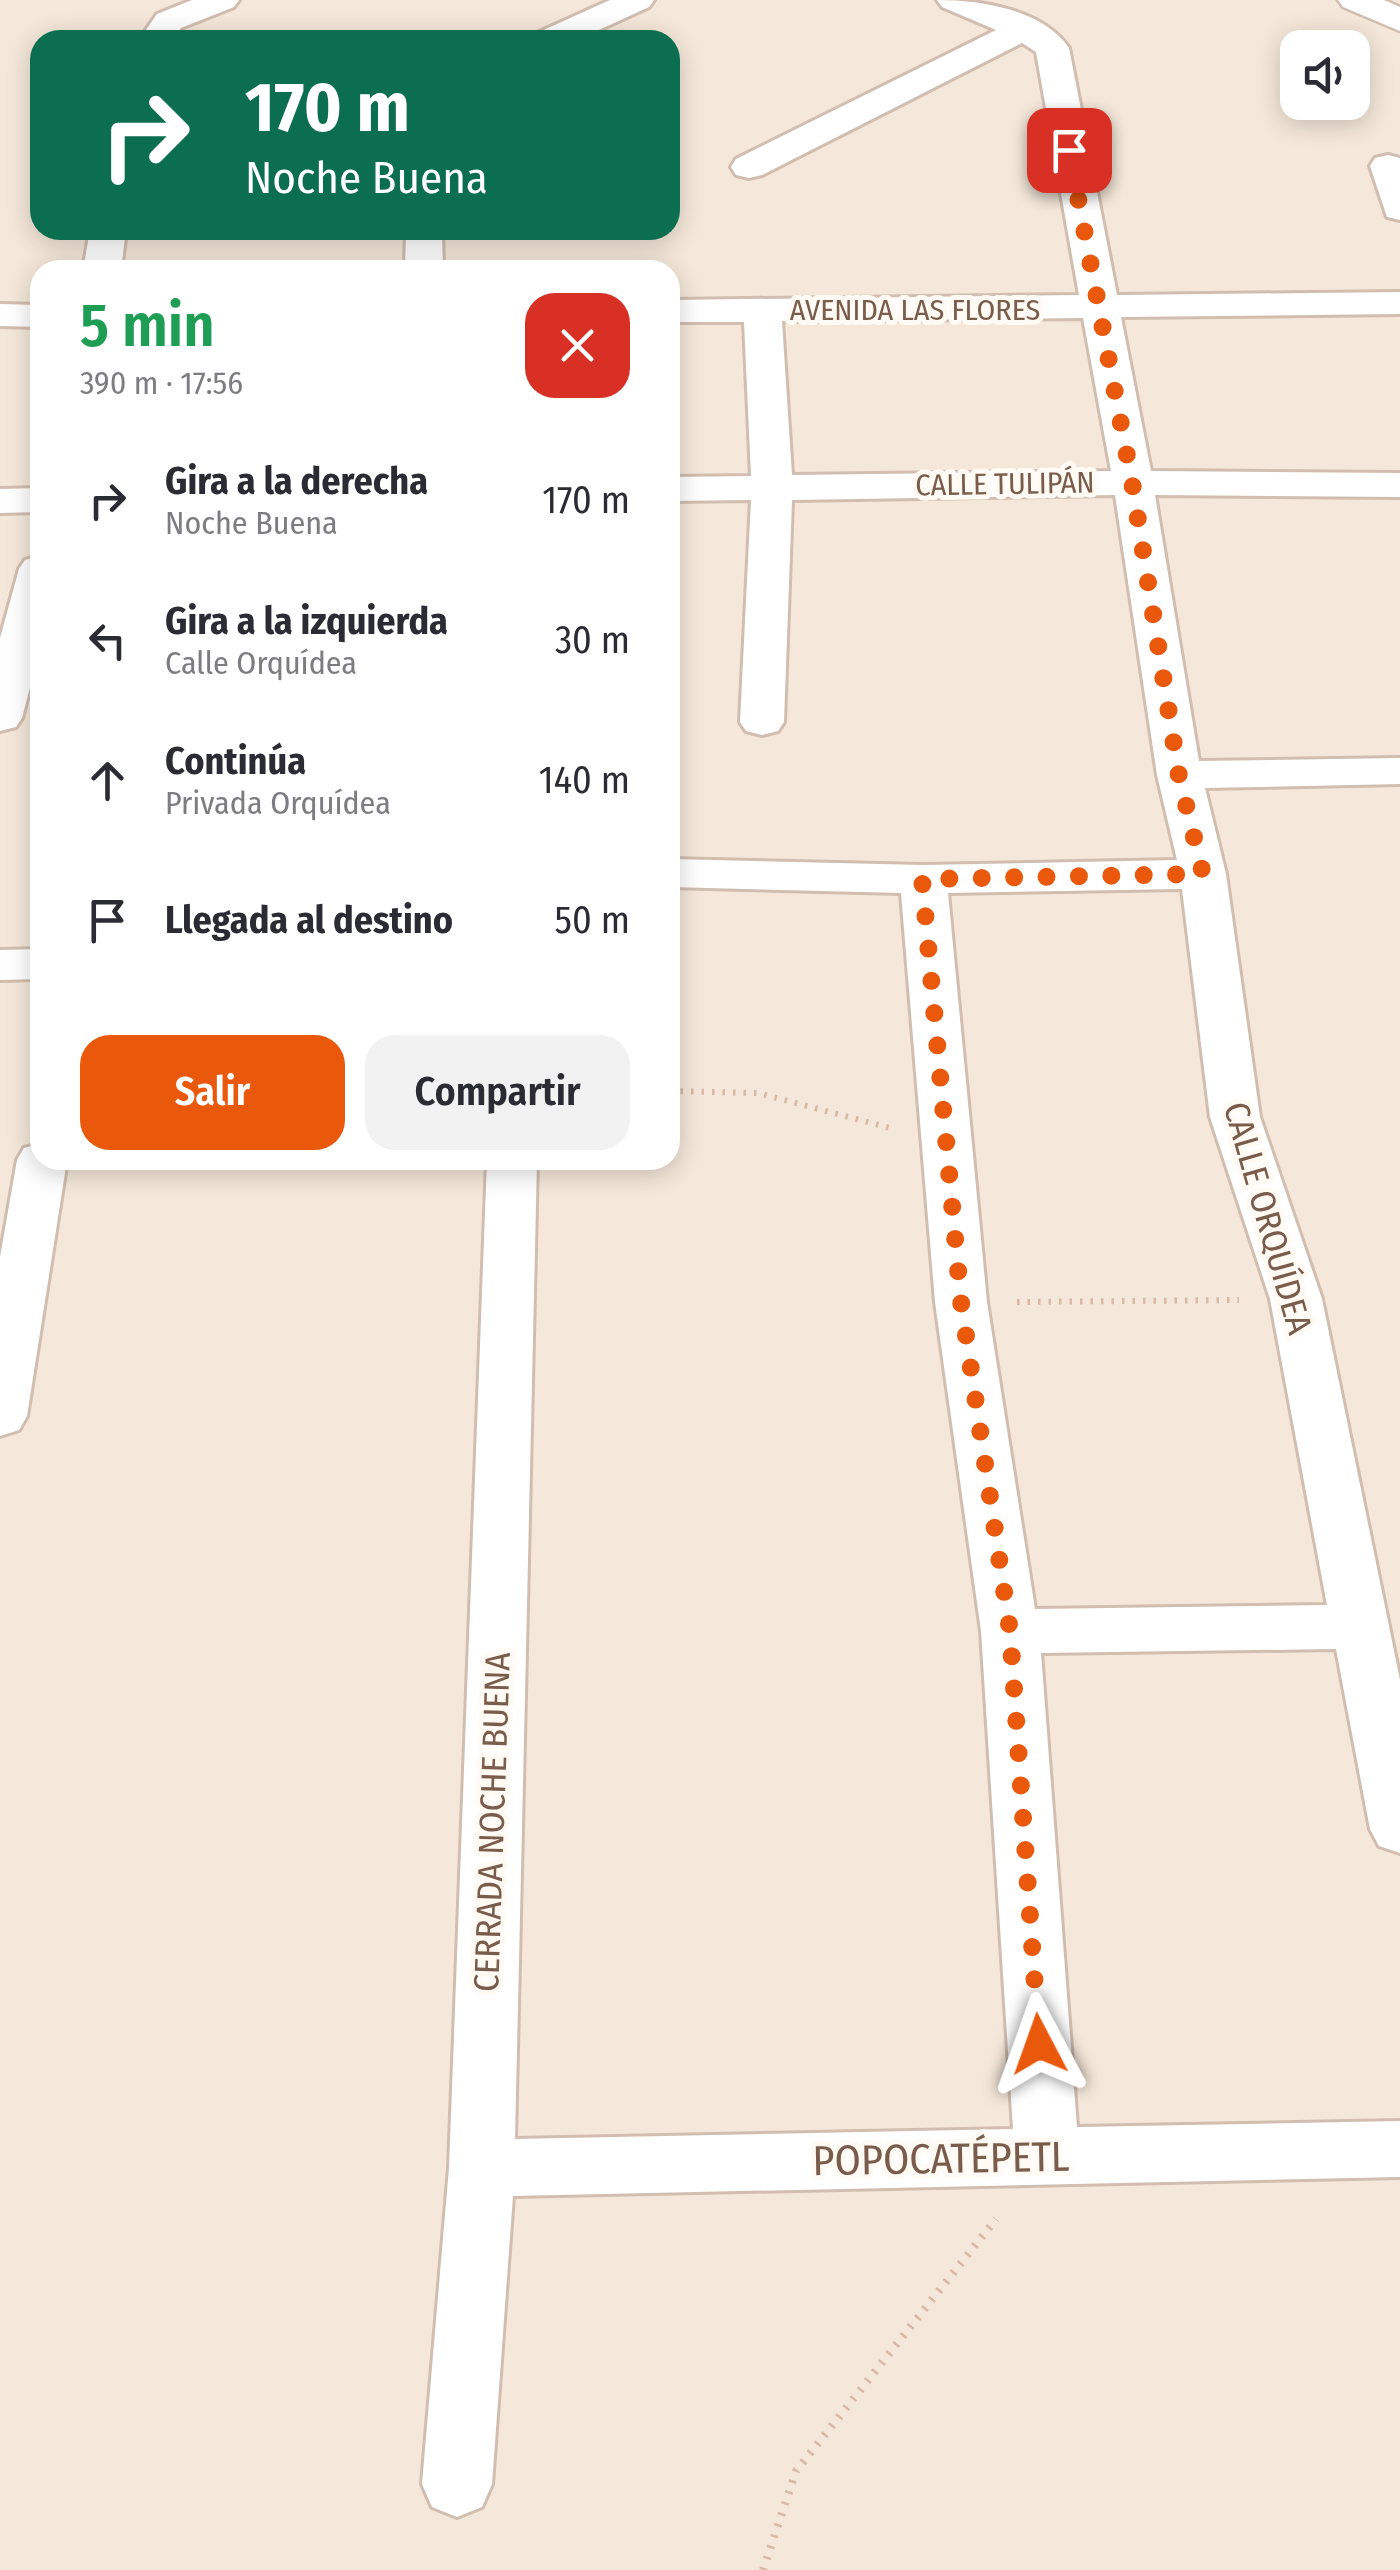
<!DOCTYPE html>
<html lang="es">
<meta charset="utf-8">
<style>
:root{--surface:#fff;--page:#f2f2f3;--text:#2b2b33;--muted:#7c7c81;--accent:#ea580c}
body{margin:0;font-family:"Fira Sans Condensed",sans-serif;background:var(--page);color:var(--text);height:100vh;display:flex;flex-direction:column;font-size:38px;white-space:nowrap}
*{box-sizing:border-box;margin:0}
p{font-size:32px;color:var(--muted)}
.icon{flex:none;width:55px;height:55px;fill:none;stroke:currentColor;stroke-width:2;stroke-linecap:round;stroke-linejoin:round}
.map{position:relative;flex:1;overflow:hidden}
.drawer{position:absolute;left:30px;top:260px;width:650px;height:910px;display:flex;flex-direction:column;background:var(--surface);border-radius:30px;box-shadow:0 5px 25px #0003}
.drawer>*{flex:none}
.guide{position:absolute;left:30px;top:30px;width:650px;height:210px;border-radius:30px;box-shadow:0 5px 25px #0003;background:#0b6e4f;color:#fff;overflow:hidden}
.buttons{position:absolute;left:1280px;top:30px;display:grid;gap:20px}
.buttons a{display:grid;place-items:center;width:90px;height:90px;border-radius:20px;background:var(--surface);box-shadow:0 5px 25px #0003;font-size:50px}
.pin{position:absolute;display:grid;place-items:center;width:85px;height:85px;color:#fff;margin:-42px;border-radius:20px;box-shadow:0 5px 15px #0006}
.me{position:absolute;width:110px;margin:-55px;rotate:356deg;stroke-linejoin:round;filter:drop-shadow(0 0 8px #0008)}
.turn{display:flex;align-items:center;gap:35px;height:210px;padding:0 50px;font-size:45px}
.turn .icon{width:130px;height:130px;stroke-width:2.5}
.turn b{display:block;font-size:70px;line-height:85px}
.round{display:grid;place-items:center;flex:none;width:105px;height:105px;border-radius:30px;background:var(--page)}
.overview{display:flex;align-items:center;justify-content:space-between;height:170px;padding:0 50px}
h1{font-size:60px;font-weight:600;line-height:75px;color:#1e9e55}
.cta{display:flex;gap:20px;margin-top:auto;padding:20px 50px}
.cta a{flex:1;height:115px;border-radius:30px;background:var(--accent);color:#fff;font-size:40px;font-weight:600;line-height:115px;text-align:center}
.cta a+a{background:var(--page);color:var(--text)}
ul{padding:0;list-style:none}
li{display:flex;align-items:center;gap:30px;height:140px;padding:0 50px}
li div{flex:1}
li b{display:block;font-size:38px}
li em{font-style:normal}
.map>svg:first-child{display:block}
.residential{fill:#f5e8da;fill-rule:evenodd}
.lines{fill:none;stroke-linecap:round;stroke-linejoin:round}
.minor-casing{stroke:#d1beb0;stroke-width:6}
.tertiary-casing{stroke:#d1beb0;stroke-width:5}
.path-far1{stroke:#d9b8a5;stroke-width:6;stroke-dasharray:2.5 8;stroke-linecap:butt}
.path{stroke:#d9b8a5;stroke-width:8;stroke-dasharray:2.5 9;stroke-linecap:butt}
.minor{fill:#fff;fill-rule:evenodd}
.tertiary{fill:#fff;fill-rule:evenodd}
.route{stroke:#ea580c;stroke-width:18;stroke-dasharray:0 32.4}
.labels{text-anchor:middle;stroke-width:10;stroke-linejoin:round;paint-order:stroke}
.far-street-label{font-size:30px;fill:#7a5c4d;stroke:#fffaf3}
.street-label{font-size:35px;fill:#7a5c4d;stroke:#fffaf3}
.near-street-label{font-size:42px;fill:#7a5c4d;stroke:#fffaf3}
</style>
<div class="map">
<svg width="1400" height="2570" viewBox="0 0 1400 2570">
<rect width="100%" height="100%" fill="#fdf6ec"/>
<path class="residential" d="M0,0h1400v2570h-1400zM40,40h630v190h-630zM1298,48h54v54h-54zM40,270h630v890h-630z"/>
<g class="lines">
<defs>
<path id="minor" d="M192,0h47l-5,7 -53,21 -8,12h-34l18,-26z
M610,0h44l-5,7 -72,33h-45l5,-7z
M937,0c43,0 105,9 132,48l48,247 283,-3v22l-279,3 30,154 249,2v24l-245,-2 44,266 201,-3v26l-195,4 21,86 34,243 62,182 78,381v173l-21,-7 -9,-17 -34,-180 -295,4 36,474 323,-6v56l-887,19 -21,288 -10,23 -25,10 -25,-10 -10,-23 27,-316 38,-1008h50l-22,979 498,-10 -32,-498 -46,-329 -34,-409 -231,-6v-28l253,6 254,-5 -20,-85 -42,-280 -323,5 -8,222 -6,9 -16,4 -16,-4 -6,-9 11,-222 -81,1v-24l81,-1 -7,-154h-74v-22l409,-5 -43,-243 -14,-9 -260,132 -13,3 -13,-3 -5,-8 5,-8 260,-129 -54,-23zM1083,318l28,153 -319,4 -10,-154zM1182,889l28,228 60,182 57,306 -292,4 -48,-307 -39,-409z
M1388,155l12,3v62l-13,-3 -17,-51 5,-8z
M90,230h36l-5,40h-38z
M406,230h36l1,40h-38z
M0,304l40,1v22l-40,-1z
M40,488v24l-40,1v-24z
M40,556v93l-18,69 -6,9 -16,4v-93l19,-69 6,-9z
M40,949v30l-40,1v-30z
M40,1144v16h27l-40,256 -8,14 -19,6v-179l17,-97 7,-12z"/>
<path id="tertiary" d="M1338,0h46l16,7v24l-57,-24z"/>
</defs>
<use href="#minor" class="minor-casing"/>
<use href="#tertiary" class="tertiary-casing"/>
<path class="path-far1" d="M670,1091l88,2 132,35
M1017,1302l222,-2"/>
<path class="path" d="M763,2570l33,-99 200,-252"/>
<use href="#minor" class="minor"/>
<use href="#tertiary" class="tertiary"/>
</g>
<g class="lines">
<path class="route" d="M1039,2044l-29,-413 -49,-329 -39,-423 281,-5 -24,-98 -47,-294 -63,-332"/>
</g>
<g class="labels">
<g class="far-street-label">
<text x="915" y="320">AVENIDA LAS FLORES</text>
<text transform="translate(1005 484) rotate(-1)" y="10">CALLE TULIPÁN</text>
</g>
<g class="street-label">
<text transform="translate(1268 1218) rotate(74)" y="12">CALLE ORQUÍDEA</text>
<text transform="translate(492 1822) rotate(-88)" y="12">CERRADA NOCHE BUENA</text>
</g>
<g class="near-street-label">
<text transform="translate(941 2158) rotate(-1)" y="15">POPOCATÉPETL</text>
</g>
</g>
</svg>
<div class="buttons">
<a><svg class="icon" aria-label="sound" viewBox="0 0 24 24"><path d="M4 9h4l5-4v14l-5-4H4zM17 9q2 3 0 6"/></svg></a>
</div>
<div class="pin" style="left:1069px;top:150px;background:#d93025"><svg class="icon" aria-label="arrive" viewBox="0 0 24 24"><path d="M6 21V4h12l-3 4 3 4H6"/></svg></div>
<svg class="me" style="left:1039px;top:2044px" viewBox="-20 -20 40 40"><path d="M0-17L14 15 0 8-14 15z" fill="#ea580c" stroke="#fff" stroke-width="4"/></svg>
<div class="guide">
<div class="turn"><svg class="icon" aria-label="right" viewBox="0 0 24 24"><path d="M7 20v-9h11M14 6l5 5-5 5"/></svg><div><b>170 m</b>Noche Buena</div></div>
</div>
<section class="drawer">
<div class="overview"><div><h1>5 min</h1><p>390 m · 17:56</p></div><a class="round" style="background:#d93025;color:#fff"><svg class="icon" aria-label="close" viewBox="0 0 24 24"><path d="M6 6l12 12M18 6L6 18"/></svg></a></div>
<ul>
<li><svg class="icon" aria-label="right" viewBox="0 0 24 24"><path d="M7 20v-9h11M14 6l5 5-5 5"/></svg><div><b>Gira a la derecha</b><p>Noche Buena</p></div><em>170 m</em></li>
<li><svg class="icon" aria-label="left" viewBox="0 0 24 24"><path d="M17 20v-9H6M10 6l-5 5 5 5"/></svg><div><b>Gira a la izquierda</b><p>Calle Orquídea</p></div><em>30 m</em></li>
<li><svg class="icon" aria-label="ahead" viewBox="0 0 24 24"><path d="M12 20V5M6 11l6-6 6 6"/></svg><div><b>Continúa</b><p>Privada Orquídea</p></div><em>140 m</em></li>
<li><svg class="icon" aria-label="arrive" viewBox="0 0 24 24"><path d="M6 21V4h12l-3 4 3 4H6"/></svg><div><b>Llegada al destino</b></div><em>50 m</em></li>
</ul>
<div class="cta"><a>Salir</a><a>Compartir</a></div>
</section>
</div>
